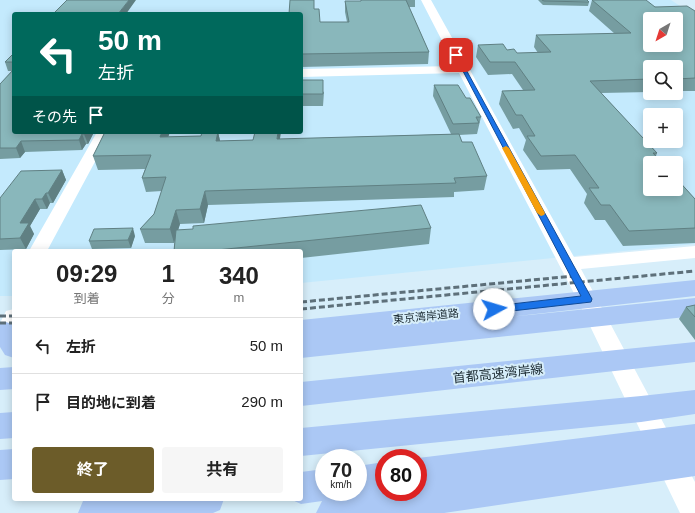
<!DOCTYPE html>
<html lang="ja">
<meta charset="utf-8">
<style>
:root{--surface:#fff;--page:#f6f6f6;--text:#222;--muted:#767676;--line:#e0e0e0;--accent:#6c5c29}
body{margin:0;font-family:Arial,"Noto Sans JP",sans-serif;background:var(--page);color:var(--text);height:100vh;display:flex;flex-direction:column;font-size:15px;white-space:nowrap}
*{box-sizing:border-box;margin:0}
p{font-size:13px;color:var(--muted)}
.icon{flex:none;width:22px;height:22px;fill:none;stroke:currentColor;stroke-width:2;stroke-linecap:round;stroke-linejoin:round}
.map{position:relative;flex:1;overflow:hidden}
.sheet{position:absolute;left:12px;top:249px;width:291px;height:252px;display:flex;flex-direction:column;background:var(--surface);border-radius:4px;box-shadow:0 2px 10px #0003}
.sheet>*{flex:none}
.top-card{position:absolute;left:12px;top:12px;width:291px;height:122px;border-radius:4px;box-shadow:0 2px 10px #0003;background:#00695c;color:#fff;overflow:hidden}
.needle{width:26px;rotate:219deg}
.tools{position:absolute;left:643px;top:12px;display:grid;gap:8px}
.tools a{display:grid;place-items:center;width:40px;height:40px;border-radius:4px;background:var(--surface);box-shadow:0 2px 10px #0003;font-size:20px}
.speed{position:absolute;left:315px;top:449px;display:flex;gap:8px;font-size:20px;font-weight:700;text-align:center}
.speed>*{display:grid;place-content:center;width:52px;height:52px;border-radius:50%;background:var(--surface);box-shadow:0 2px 10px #0003;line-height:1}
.speed small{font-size:10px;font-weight:400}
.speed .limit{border:6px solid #d22;background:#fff;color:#111}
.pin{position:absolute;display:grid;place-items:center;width:34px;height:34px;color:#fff;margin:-17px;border-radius:8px;box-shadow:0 2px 6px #0006}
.me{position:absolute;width:44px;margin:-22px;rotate:84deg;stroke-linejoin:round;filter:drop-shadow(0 0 3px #0008)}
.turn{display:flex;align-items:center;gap:14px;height:84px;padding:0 20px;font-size:18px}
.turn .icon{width:52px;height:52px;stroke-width:2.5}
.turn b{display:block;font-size:28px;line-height:34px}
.then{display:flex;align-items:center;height:38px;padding:0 20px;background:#0003;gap:8px;font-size:15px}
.eta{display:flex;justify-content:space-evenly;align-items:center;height:68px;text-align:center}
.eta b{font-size:24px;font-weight:700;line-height:28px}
.button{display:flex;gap:8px;margin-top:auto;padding:8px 20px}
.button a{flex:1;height:46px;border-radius:4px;background:var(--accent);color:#fff;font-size:16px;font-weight:700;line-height:46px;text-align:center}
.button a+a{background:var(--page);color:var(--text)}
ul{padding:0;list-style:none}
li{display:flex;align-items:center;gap:12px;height:56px;padding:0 20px;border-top:1px solid var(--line)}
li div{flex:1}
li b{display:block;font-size:15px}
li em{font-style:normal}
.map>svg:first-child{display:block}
.built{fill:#c4eafd;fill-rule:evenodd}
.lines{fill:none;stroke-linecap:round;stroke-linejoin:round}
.minor{fill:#fff;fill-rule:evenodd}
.highway{fill:#abc8f5;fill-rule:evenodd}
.rail{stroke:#5e707a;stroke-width:3;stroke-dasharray:6 3;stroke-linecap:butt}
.wall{fill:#769da1}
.shaded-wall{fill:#608083}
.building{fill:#89b7bb;stroke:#608083;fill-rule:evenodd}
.route{fill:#1a73e8;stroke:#114b97}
.slow{fill:#f59e0b}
.labels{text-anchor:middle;stroke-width:4;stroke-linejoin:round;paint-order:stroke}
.street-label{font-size:11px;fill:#202f37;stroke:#d7eefa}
.near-street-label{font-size:13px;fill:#202f37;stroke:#d7eefa}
</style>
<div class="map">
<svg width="695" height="513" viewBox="0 0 695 513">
<rect width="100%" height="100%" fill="#d7eefa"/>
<path class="built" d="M0,0h671l24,16v228l-394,39v-32h-287v45h-14zM14,14h287v118h-287zM650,19h26v26h-26zM650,67h26v26h-26zM650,115h26v26h-26zM650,163h26v26h-26z"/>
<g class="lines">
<path class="minor" d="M421,0h10l143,257 121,-11v12l-114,11 114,213v31h-15l-103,-214 -118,-226 -158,4v-8l154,-3z
M97,132h14l-64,119h-18z
M14,309v28l-8,3 -6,-1v-16l6,-12z"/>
<path class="highway" d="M695,280v16l-186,21 186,-19v18l-394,42v-38z
M6,322l8,3v33l-9,-3 -5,-8v-23z
M695,342v20l-394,44v-24z
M14,367v22l-14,1v-22z
M695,390v24l-54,8 -340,34v-28l340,-32z
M14,412v26l-14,1v-26z
M695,424v52l-251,37h-128l6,-12 -21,3 -11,-5h11v-27l23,-3v23h13l-2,4 16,-2 -4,-2h11v-26l26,-4v30h34v-34z
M14,449v30l-14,1v-30z
M89,499h135l-4,11 -7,3h-135l5,-12z"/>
<path class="rail" d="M301,302l273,-26
M301,309l394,-38
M0,316h14
M0,323h14"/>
</g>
<path class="wall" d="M361,0h54v7h-6l20,45 -1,12 -127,3v-53l13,-5 6,13h27l-2,-10v-11h16z
M538,0h49l2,2 -1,4 -45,-1z
M592,0l103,11v80h-19v-24h-26v25l-49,1 56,60 -1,3 39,43v44l-72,3 -18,-26h-10l-11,-17 3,-9 -17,-25 -33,1 -14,-20 3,-10 -7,-12 -6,1 -14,-25 3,-13 21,-1 -11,-16 -24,1 -12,-18 2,-12 29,5 10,3h21l-4,-6 2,-12 79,-1 -26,-23z
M5,62h9v70h80l-6,12h-2l-4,6 -57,2 -5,6 -20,1v-75l12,-13h-4z
M301,80l23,12 -1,14h-22z
M434,85l32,13 15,19 -4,17 -18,1 3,7 25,34 -3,14 -30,2v5l-246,8 -4,18 -24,1 -2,6 253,-2 -2,16 -128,14v-7h-127l1,-11 -1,3h-29l-5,-14 14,-15 8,-23 -16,1 -4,-14 3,-9 -47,1 -5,-14 12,-24h65l-2,5 33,-1 17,-4 2,9 231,-7 -18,-38z
M62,170l4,10 -13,23h-3l-3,6h-7l-10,17 4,8 -8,15 -26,1v-52z
M135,236l-4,12 -39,1 -3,-8z
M695,305v35l-16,-21 7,-12z"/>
<path class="shaded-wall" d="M129,0h7l-10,14h-8z
M85,132h9l-6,12 -4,-10z
M162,132h8l-7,19 -3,-14z
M218,132l3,13 -5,-4z
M278,132h3l-3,20 -1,-13z
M82,134l4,10 -4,6 -3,-10z
M21,141l4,11 -5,6 -4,-10z
M62,170l4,10 -13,23 -5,-10z
M205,191l3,14 -4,18 -4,-14z
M46,193l4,10 -3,6 -5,-10z
M35,199l5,10 -10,17 4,8 -8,15 -6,-11v-15z
M176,210l4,14 -6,19 -4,-14z
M133,228l2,8 -4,12 -3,-8z"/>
<path class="building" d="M67,0h62l-11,14h-65z
M290,0h24v9h5l1,13h29l-4,-21h16v-1h45l23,52 -128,2v-40h-12z
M542,0h45l2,2 -45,-1z
M592,0h54l9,7 32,-1 8,5v67l-19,1v-12h-26v12l-60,2 67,72h-4l9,10h-12v26h26v-11l19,21v29l-66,3 -19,-26h-9l-12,-17h10l-24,-33 -34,1 -14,-20h8l-13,-21h-6l-14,-24 33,-1 -20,-28h-25l-12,-17 25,-1 4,6 7,-1 3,4 34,-1 -15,-17 95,-2zM650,19h26v26h-26z
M14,53v9h-9z
M14,69v63h71l-1,2h-2l-3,6 -58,1 -5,7h-16v-64z
M301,80h22v14h-22z
M434,85h24l8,13h4l11,19h-5l3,6 -26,1z
M105,132h57l-2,5 41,-1 1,-4h16l-2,9 37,-1 2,-8h23l-1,7 182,-5 3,8h10l15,34 -33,2 2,5 -251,8 -5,18 -24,1 -6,19h-30l14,-15 12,-37 -24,1 9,-23 -58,1z
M62,170l-14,23h-2l-4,6h-7l-15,24h9l-9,15 -20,1v-41l21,-27z
M421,205l10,23 -224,23h-33l2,-21 17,-1v-3z
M133,228l-5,12 -39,1 5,-12z
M695,305v12l-9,-10z"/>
<path class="route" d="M454,54l4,1 134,244 -1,3 -97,11 -6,-4 6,-3 87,-10z"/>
<path class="slow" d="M506,146l3,2 36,65 -1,2 -3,1 -4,-3 -35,-65z"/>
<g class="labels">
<g class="street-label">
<text transform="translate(426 316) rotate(-6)" y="4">東京湾岸道路</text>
</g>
<g class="near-street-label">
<text transform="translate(498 373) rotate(-6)" y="5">首都高速湾岸線</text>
</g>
</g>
</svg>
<div class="tools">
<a><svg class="needle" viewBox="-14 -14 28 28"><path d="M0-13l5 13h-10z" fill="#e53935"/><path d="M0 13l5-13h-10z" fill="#767676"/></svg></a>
<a><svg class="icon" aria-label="search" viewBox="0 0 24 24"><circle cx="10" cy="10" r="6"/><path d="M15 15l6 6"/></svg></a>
<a>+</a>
<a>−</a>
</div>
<div class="speed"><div>70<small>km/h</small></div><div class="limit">80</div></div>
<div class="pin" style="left:456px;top:55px;background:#d93025"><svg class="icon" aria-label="arrive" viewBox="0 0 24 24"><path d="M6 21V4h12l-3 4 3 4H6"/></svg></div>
<svg class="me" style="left:494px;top:309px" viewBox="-20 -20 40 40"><circle r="19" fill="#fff"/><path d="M0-13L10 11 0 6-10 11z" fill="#1a73e8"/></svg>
<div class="top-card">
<div class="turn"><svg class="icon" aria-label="left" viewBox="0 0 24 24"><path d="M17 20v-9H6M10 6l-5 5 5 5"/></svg><div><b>50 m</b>左折</div></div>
<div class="then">その先<svg class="icon" aria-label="arrive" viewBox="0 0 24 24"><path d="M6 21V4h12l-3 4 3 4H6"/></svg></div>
</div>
<section class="sheet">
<div class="eta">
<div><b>09:29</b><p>到着</p></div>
<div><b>1</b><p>分</p></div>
<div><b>340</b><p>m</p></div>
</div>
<ul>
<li><svg class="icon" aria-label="left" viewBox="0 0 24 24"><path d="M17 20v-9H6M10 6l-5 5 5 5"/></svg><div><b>左折</b></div><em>50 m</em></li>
<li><svg class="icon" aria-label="arrive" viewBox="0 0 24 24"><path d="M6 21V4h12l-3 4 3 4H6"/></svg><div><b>目的地に到着</b></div><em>290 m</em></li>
</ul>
<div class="button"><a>終了</a><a>共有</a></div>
</section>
</div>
